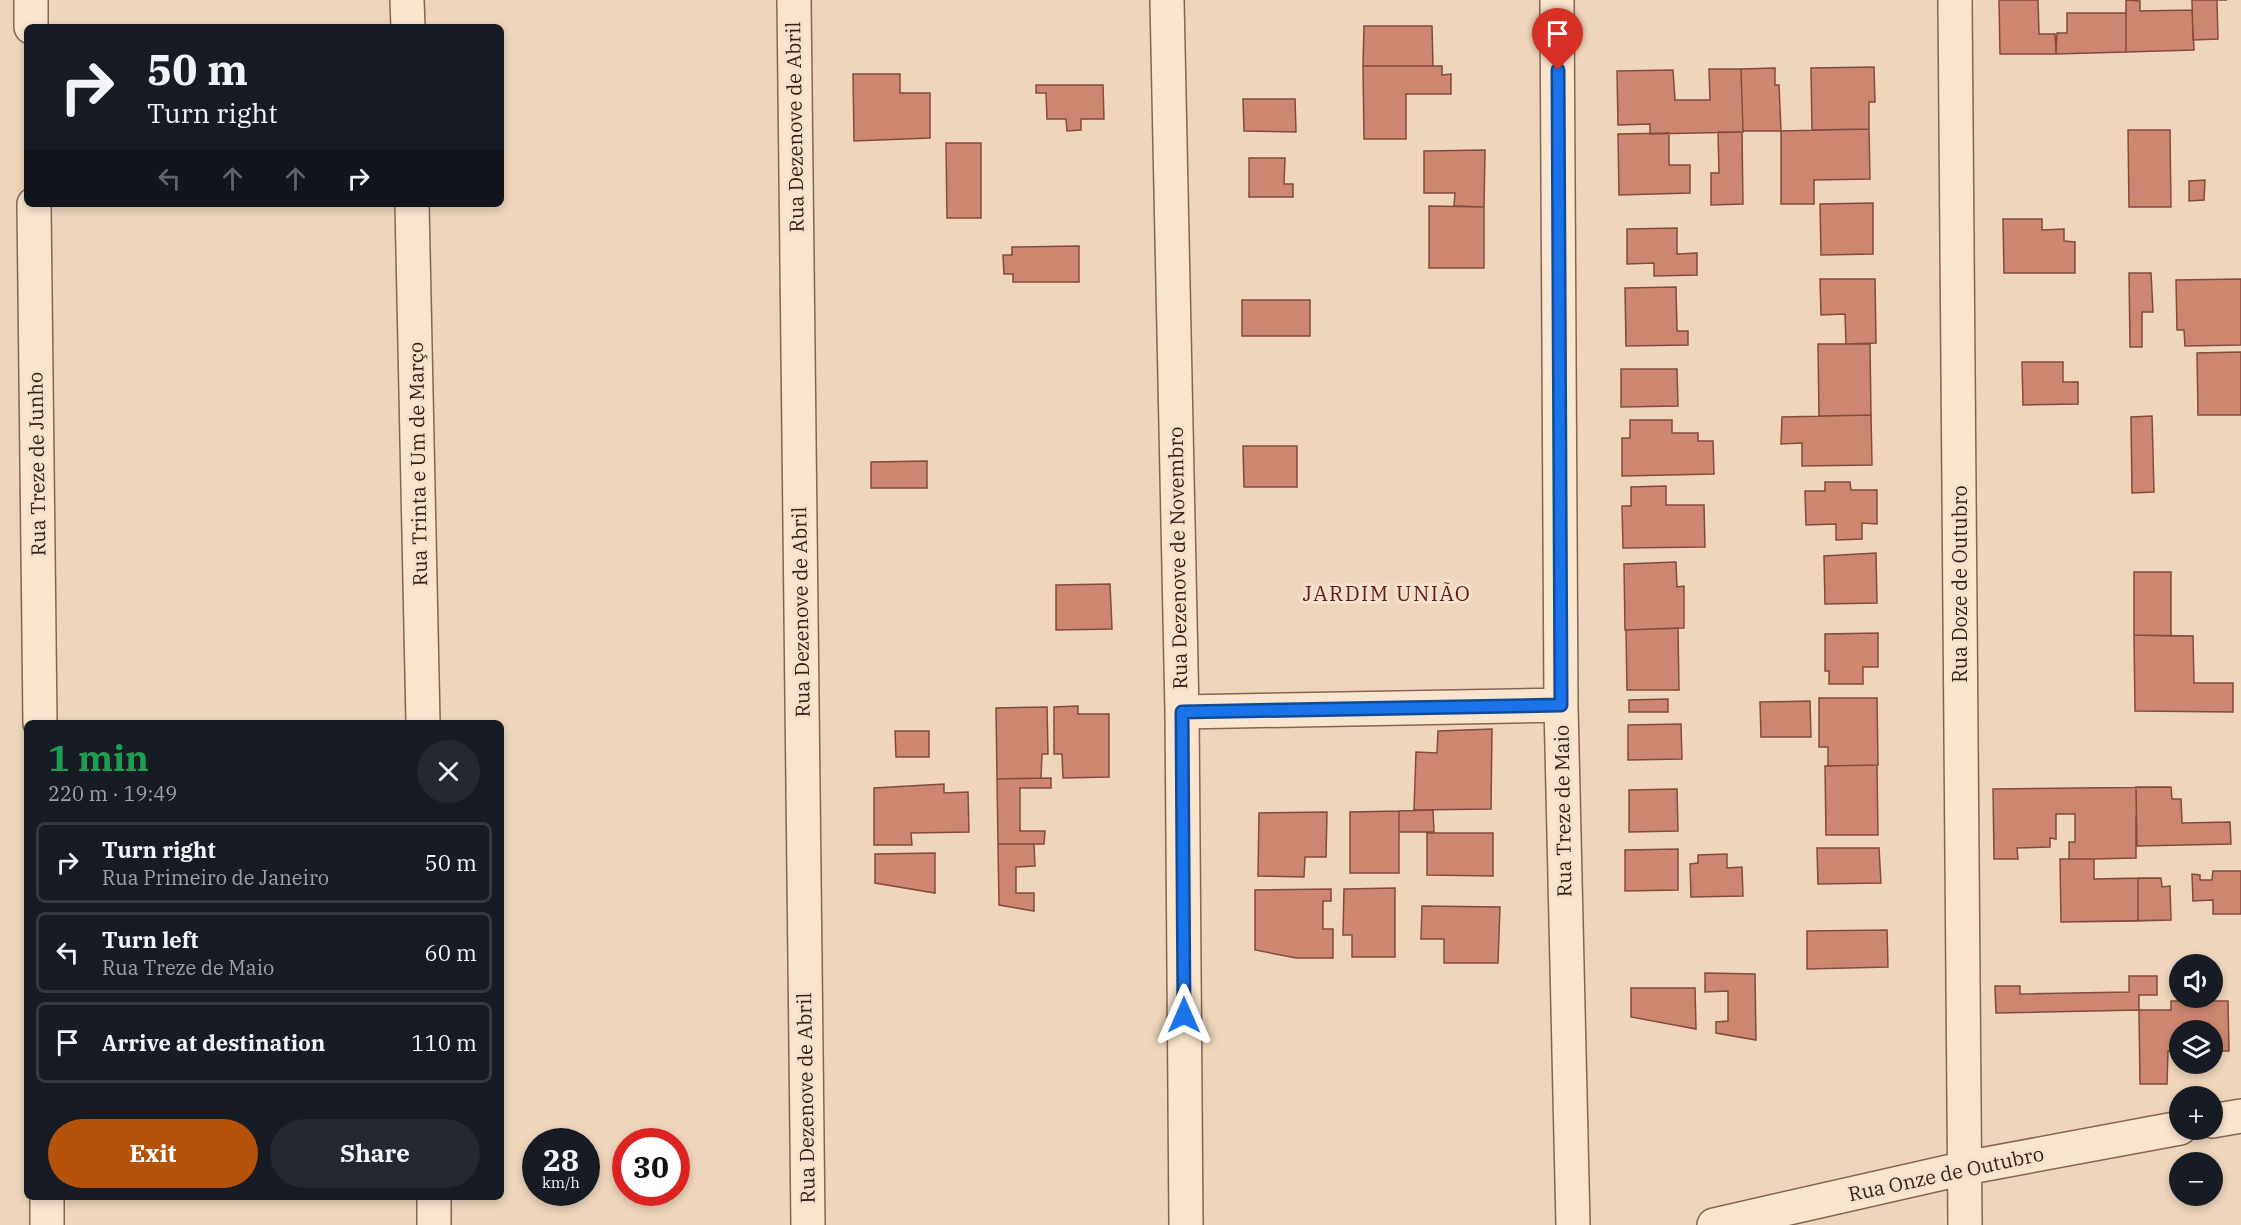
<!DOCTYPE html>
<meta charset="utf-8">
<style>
:root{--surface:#171b24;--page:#242831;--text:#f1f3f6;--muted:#9ea1a6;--line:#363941;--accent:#b45309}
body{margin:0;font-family:"IBM Plex Serif",serif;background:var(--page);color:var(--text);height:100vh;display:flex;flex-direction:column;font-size:22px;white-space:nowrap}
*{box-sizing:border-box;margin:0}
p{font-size:20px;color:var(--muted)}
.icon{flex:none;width:33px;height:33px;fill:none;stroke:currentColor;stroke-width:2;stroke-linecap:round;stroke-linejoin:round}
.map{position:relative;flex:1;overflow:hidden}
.details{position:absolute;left:24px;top:720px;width:480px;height:480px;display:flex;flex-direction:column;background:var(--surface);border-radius:9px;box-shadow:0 3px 9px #0003}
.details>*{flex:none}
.hud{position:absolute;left:24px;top:24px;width:480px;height:183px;border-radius:9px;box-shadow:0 3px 9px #0003;background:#171b24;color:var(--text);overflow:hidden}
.tools{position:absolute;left:2169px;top:954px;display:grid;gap:12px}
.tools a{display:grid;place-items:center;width:54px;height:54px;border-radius:50%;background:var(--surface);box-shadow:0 3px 9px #0003;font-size:30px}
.speed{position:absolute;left:522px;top:1128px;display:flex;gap:12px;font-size:30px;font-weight:700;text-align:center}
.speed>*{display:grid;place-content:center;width:78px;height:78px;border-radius:50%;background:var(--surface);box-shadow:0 3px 9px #0003;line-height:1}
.speed small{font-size:15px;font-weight:400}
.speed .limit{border:9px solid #d22;background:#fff;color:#111}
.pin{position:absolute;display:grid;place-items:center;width:51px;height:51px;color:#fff;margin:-62px -26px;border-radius:50% 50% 50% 0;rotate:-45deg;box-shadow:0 0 6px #0007}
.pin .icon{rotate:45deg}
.me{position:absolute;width:66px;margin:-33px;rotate:0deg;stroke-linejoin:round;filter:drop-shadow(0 0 4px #0008)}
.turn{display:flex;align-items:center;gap:21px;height:126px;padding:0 24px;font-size:27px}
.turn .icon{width:78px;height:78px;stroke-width:2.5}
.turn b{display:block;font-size:42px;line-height:51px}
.lanes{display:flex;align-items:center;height:57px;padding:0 24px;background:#0003;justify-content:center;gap:30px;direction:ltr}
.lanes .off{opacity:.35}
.round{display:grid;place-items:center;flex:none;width:63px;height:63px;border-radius:32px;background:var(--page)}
.overview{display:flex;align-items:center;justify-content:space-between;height:102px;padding:0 24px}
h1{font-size:36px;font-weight:700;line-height:45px;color:#1e9e55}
.action{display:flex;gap:12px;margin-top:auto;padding:12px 24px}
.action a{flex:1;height:69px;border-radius:36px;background:var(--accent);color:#fff;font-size:24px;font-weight:700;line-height:69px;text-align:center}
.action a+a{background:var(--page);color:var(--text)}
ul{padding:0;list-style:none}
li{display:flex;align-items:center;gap:18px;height:81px;margin:0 12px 9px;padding:0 12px;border:3px solid var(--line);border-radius:9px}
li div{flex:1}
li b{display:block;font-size:22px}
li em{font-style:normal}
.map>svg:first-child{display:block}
.building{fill:#cd8670;stroke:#844b3b;stroke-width:1.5}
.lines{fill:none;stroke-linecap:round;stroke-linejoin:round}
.minor-casing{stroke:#856655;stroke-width:36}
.minor{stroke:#f9e4ce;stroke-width:33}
.route-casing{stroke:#114b97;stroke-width:15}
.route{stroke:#1a73e8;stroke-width:10}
.labels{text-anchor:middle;stroke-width:6;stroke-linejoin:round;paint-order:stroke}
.street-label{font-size:20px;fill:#34221a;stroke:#f5e1cb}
.neighbourhood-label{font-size:21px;letter-spacing:1.5px;fill:#611b19;stroke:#f5e1cb}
</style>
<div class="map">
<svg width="2241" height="1225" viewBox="0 0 2241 1225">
<rect width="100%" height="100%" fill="#eed5bb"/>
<path class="building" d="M1999,0h39l1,34h16l1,20h-56z
M2126,0l14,1v10l52,-1 2,40 -68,2z
M2192,0h35h-10l1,39 -25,1z
M2067,13h59v39l-70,2 1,-21h10z
M1364,26h68l1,40h-70z
M1363,66h79v9l9,-1v20h-45v45h-42z
M1874,67l1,35h-6v27l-57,1 -1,-62z
M1775,68v17h4l2,46h-38l-2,-62z
M1709,69h32l2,63 -93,2v-10l-32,1 -1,-54 56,-1 2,30h35z
M853,74h47v19h30v45l-76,3z
M1036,85h67l1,34h-23v11l-14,1 -1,-12h-19l-1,-26h-10z
M1243,99h52l1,33 -52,-1z
M1869,129l1,50 -56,1v24h-33v-73z
M2128,130h42l1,77h-42z
M1718,132h24l1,72 -32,1v-32h8z
M1669,133v32h21v28l-71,2 -1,-61z
M946,143h35v75h-34z
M1485,150l-1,57 -30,-1 1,-13h-31v-42z
M1249,158h36l-1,26h9v13h-44z
M2205,180l-1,20 -15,1v-20z
M1873,203v51l-52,1 -1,-51z
M1429,206l55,1v61h-55z
M2003,219h39v11l22,-1v12l11,1v31h-71z
M1677,228v26l20,-1v22l-43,1v-13l-27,1v-35z
M1079,246v36h-66v-8h-9l-1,-19h9v-8z
M2129,273h22l2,39h-11v35h-12z
M1820,279h55l1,64 -30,1 -1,-30 -24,1z
M2241,279v66l-56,1 -1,-16h-7l-1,-50z
M1676,287l1,44h11v14l-62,1 -1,-58z
M1242,300h68v36h-68z
M1818,344h52l1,71 -52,1z
M2241,352v63h-43l-1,-62z
M2022,362h41v20h15v22l-55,1z
M1621,369h56l1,37 -57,1z
M1871,415l1,50 -70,1v-23l-21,1 1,-27z
M2152,416l2,76 -22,1 -1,-76z
M1630,420h42v13h26v8h15l1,33 -92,2v-38h8z
M1243,446h54v41h-53z
M927,461v27h-56v-26z
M1825,482h25l1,8h26v34l-15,-1v16l-26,1v-16l-30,1 -1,-34h20z
M1666,486v19h38l1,42 -82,1 -1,-42h9v-19z
M1876,553l1,50 -52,1 -1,-48z
M1676,562l1,25 7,-1v42l-59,2 -1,-66z
M2134,572h37v64l-37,-1z
M1110,584l2,45 -56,1v-45z
M1678,628l1,62h-52l-1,-60z
M1878,633v34h-15v17h-34v-13h-4v-37z
M2134,635l59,1 1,47h39v29l-98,-1z
M1819,698h58l1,67 -50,1v-19h-9z
M1668,699v13h-39v-12z
M1810,701l1,36h-50l-1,-35z
M1078,706v8h31v63l-46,1 -1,-24h-8v-47z
M1047,707l1,47h-6l-1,24 -44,1 -1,-71z
M1681,724l1,35 -54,1v-35z
M1492,729l-1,80 -77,1 2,-58 21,1 1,-22z
M895,731h34v26h-33z
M1877,765l1,70h-52l-1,-69z
M1051,778v10h-31v43h25l-1,13h-46l-1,-65z
M944,784v9l24,-1 1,40 -58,1 1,12h-38v-57z
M2136,787h35l1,12h9l1,24 48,-1 1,22 -94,2z
M2171,787l1,12h9l1,24 48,-1 1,22 -94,2 -1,-31v43l-42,1v20l67,-1 1,9 8,-1 1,34 -110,2 -1,-63h9v-17h6v-28h-19v25l-6,-1v9l-33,1 1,11h-24l-1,-70z
M1677,789l1,42 -49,1v-42z
M1433,810l1,22h-35v-21z
M1399,811v62h-49v-61z
M1327,812l-1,45h-21l-1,20 -46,-1 1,-63z
M1427,833h66v43l-66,-1z
M998,844h36l1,22 -19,1v26h18v18l-35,-6z
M1817,848h62l2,35 -63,1z
M1678,849v41l-53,1v-41z
M935,853v40l-60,-10v-29z
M1727,854v14l15,-1 1,29 -52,1 -1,-33 8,-1v-8z
M2060,859h34v20l44,-1v43l-77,1z
M2213,871h28v43h-28v-14l-20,1 -1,-27 8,1v5h12z
M2138,878h23l1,9 8,-1 1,34 -33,1z
M1395,888v69h-43v-22h-9l1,-46z
M1331,889v12h-8v28h10v29h-37l-41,-8v-60z
M1422,906l78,1 -2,56h-54v-24h-23z
M1887,930l1,37 -81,2v-38z
M1705,973l50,1 1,66 -40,-7v-11l12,-1v-30l-23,1z
M2129,976h28v19h-18v15l-143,3 -1,-27h25v8l109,-2z
M1631,988h64l1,41 -65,-12z
M2171,1001h57l1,50h-17v-21h-32v21h-12l-1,33h-27l-1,-74h32z"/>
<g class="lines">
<defs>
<path id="minor" d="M31,0v27
M407,0l1,27
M794,0l14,1225
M1167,0l15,712 4,513
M1557,0l4,705 12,520
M1955,0l10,1225
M34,204l6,519
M412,204l11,519
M1182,712l379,-7
M2212,1121l29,-5
M47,1197v28
M434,1197v28
M1714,1225l251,-57 215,-40"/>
</defs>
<use href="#minor" class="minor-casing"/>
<use href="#minor" class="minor"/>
</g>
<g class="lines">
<defs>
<path id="route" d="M1184,1015l-2,-303 379,-7 -3,-635"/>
</defs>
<use href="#route" class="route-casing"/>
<use href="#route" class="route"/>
</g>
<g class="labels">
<g class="street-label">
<text transform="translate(795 127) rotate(-91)" y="7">Rua Dezenove de Abril</text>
<text transform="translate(37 464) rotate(-91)" y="7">Rua Treze de Junho</text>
<text transform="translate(418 464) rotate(-91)" y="7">Rua Trinta e Um de Março</text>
<text transform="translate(1178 558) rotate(-91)" y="7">Rua Dezenove de Novembro</text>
<text transform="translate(1960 584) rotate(-90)" y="7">Rua Doze de Outubro</text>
<text transform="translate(801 612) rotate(-91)" y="7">Rua Dezenove de Abril</text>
<text transform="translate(1563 811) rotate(-91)" y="7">Rua Treze de Maio</text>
<text transform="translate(806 1098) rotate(-91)" y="7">Rua Dezenove de Abril</text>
<text transform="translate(1946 1174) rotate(-12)" y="7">Rua Onze de Outubro</text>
</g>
<g class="neighbourhood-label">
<text x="1387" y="601">JARDIM UNIÃO</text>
</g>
</g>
</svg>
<div class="tools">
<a><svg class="icon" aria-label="sound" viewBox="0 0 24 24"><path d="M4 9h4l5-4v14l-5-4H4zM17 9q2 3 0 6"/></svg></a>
<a><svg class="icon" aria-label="layers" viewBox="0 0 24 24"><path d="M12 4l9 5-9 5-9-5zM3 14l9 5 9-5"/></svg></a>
<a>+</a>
<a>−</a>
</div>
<div class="speed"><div>28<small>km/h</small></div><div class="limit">30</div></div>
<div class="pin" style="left:1558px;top:70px;background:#d93025"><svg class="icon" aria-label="arrive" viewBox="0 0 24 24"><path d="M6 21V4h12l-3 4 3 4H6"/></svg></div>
<svg class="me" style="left:1184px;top:1015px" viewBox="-20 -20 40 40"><path d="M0-17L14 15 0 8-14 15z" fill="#1a73e8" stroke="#fff" stroke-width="4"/></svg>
<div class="hud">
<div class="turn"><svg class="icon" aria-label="right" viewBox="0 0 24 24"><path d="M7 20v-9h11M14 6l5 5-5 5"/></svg><div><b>50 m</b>Turn right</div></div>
<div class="lanes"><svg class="icon off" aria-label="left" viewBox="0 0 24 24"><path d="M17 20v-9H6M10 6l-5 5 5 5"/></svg><svg class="icon off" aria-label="ahead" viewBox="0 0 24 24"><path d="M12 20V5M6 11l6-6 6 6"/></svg><svg class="icon off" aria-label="ahead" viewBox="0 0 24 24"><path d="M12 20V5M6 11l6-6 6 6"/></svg><svg class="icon" aria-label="right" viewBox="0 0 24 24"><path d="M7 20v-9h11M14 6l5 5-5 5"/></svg></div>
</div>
<section class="details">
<div class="overview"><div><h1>1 min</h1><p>220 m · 19:49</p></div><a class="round"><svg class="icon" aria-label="close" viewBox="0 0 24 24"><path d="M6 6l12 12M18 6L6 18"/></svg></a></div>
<ul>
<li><svg class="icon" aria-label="right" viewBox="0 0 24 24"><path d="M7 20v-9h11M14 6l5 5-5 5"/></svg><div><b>Turn right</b><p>Rua Primeiro de Janeiro</p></div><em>50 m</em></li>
<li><svg class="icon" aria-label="left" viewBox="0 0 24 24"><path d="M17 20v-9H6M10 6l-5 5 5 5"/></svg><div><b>Turn left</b><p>Rua Treze de Maio</p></div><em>60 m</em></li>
<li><svg class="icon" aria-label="arrive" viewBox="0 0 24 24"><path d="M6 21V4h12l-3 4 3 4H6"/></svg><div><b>Arrive at destination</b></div><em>110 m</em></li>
</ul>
<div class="action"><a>Exit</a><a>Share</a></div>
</section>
</div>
